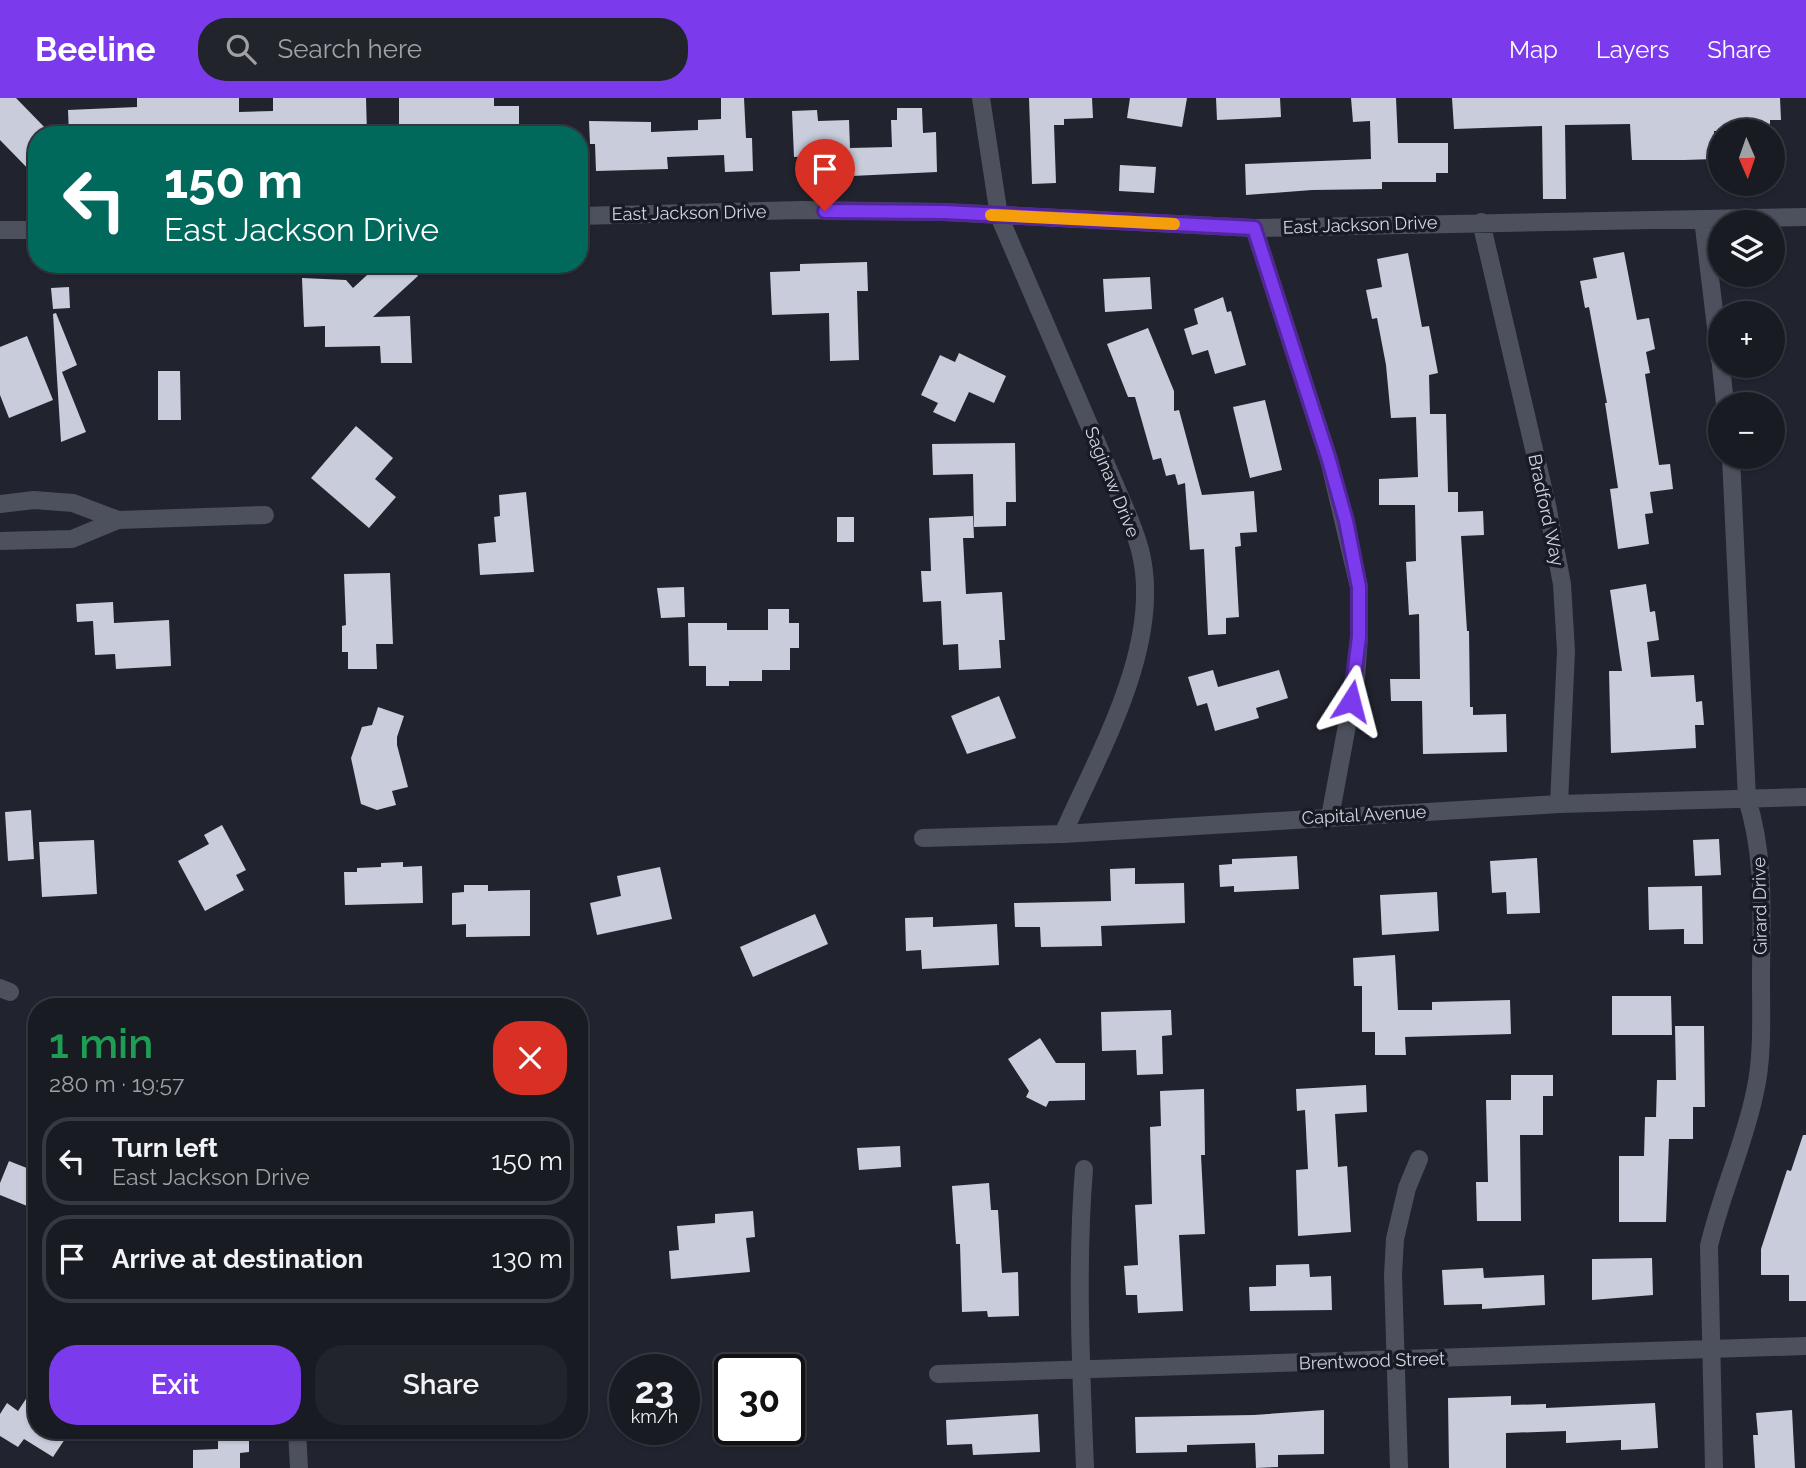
<!DOCTYPE html>
<meta charset="utf-8">
<style>
:root{--surface:#191b23;--page:#22242b;--text:#f1f3f6;--muted:#9fa1a6;--line:#373941;--accent:#7c3aed}
body{margin:0;font-family:Raleway,sans-serif;background:var(--page);color:var(--text);height:100vh;display:flex;flex-direction:column;font-size:26px;white-space:nowrap}
*{box-sizing:border-box;margin:0}
p{font-size:23px;color:var(--muted)}
.icon{flex:none;width:38px;height:38px;fill:none;stroke:currentColor;stroke-width:2;stroke-linecap:round;stroke-linejoin:round}
.map{position:relative;flex:1;overflow:hidden}
.panel{position:absolute;left:28px;top:900px;width:560px;height:441px;display:flex;flex-direction:column;background:var(--surface);border-radius:28px;box-shadow:0 2px 5px #0004,0 0 0 2px var(--line)}
.panel>*{flex:none}
.banner{position:absolute;left:28px;top:28px;width:560px;height:147px;border-radius:28px;box-shadow:0 2px 5px #0004,0 0 0 2px var(--line);background:#00695c;color:#fff;overflow:hidden}
.needle{width:46px;rotate:178deg}
.tools{position:absolute;left:1708px;top:21px;display:grid;gap:14px}
.tools a{display:grid;place-items:center;width:77px;height:77px;border-radius:50%;background:var(--surface);box-shadow:0 2px 5px #0004,0 0 0 2px var(--line);font-size:35px}
.speed{position:absolute;left:609px;top:1256px;display:flex;gap:14px;font-size:35px;font-weight:700;text-align:center}
.speed>*{display:grid;place-content:center;width:91px;height:91px;border-radius:50%;background:var(--surface);box-shadow:0 2px 5px #0004,0 0 0 2px var(--line);line-height:1}
.speed small{font-size:18px;font-weight:400}
.speed .limit{border:4px solid #111;border-radius:10px;background:#fff;color:#111}
.pin{position:absolute;display:grid;place-items:center;width:60px;height:60px;color:#fff;margin:-72px -30px;border-radius:50% 50% 50% 0;rotate:-45deg;box-shadow:0 0 7px #0007}
.pin .icon{rotate:45deg}
.me{position:absolute;width:77px;margin:-38px;rotate:9deg;stroke-linejoin:round;filter:drop-shadow(0 0 5px #0008)}
.turn{display:flex;align-items:center;gap:24px;height:147px;padding:0 21px;font-size:32px}
.turn .icon{width:91px;height:91px;stroke-width:2.5}
.turn b{display:block;font-size:49px;line-height:60px}
.round{display:grid;place-items:center;flex:none;width:74px;height:74px;border-radius:28px;background:var(--page)}
.summary{display:flex;align-items:center;justify-content:space-between;height:119px;padding:0 21px}
h1{font-size:42px;font-weight:600;line-height:52px;color:#1e9e55}
.cta{display:flex;gap:14px;margin-top:auto;padding:14px 21px}
.cta a{flex:1;height:80px;border-radius:28px;background:var(--accent);color:#fff;font-size:28px;font-weight:600;line-height:80px;text-align:center}
.cta a+a{background:var(--page);color:var(--text)}
ul{padding:0;list-style:none}
li{display:flex;align-items:center;gap:21px;height:88px;margin:0 14px 10px;padding:0 7px;border:4px solid var(--line);border-radius:28px}
li div{flex:1}
li b{display:block;font-size:26px}
li em{font-style:normal}
header{display:flex;align-items:center;gap:42px;box-sizing:border-box;height:98px;padding:0 35px;background:var(--accent);color:#fff}
header strong{font-size:33px}
nav{display:flex;gap:38px;margin-inline-start:auto;font-size:24px}
.search{width:490px;height:63px;background:var(--page);display:flex;align-items:center;gap:18px;box-sizing:border-box;padding:0 24px;border-radius:28px;color:var(--muted);font-size:26px}
.map>svg:first-child{display:block}
.building{fill:#c9cddb}
.lines{fill:none;stroke-linecap:round;stroke-linejoin:round}
.minor{stroke:#4d515d;stroke-width:18}
.route-casing{stroke:#51269a;stroke-width:18}
.route{stroke:#7c3aed;stroke-width:12}
.slow{stroke:#f59e0b;stroke-width:12}
.labels{text-anchor:middle;stroke-width:7;stroke-linejoin:round;paint-order:stroke}
.street-label{font-size:18px;fill:#d4d6dd;stroke:#181b25}
</style>
<header>
<strong>Beeline</strong>
<div class="search"><svg class="icon" aria-label="search" viewBox="0 0 24 24"><circle cx="10" cy="10" r="6"/><path d="M15 15l6 6"/></svg>Search here</div>
<nav><a>Map</a><a>Layers</a><a>Share</a></nav>
</header>
<div class="map">
<svg width="1806" height="1370" viewBox="0 0 1806 1370">
<rect width="100%" height="100%" fill="#21242f"/>
<path class="building" d="M0,0h16l36,37h-15v43l-37,-38z
M137,0h102v14l34,-1v-13h93l1,37h-169v-3l-35,3h-94l-1,-25 69,-3z
M399,0h95v8h25v26l-92,2 -1,-9h-27z
M721,0h23l2,40h6l1,33 -28,1 -1,-17 -57,2 1,12 -72,2 -1,-27h-5l-1,-23 62,1v10l47,-2v-10l23,-1z
M1029,0h63l1,20 -29,1v6h-10l2,58 -24,1z
M1130,0h57l-5,29 -55,-9z
M1216,0h64l1,19 -64,3z
M1351,0h45l2,45h50v30h-12v9h-54v7l-70,1 -66,5 -1,-31 126,-5 -1,-38 -17,1z
M1452,0h328l1,22h-11v11h-56l1,28 -31,1h-52l-2,-36 -65,1 1,74h-23l-1,-73 -88,3z
M897,10h25l1,25 13,-1 1,40 -107,5 -1,-22 -35,2 -2,-46 25,-1 1,11 31,-1 1,28 42,-1 -1,-27h6z
M1120,67l36,2 -2,26 -35,-2z
M1624,154l13,68 12,-2 6,31 -9,3 4,21 -5,1 14,91 11,-1 3,25 -23,3 3,21 -8,1 4,30 -31,5 -8,-60 8,-1 -13,-85h2l-18,-96 -4,1 -5,-27 17,-3 -4,-20z
M1408,155l14,74 7,-1 9,47 -9,2 1,39h16l2,78h10v20l25,-1 1,24 -23,1 6,95h2l1,76h3v8l33,-1 1,38 -84,2 -1,-53h-31l-1,-22h30l-1,-65 -10,1 -3,-53 10,-1 -1,-56h-36v-26l39,-2 -2,-60 -25,1 -5,-53 -9,-47 -5,1 -6,-29 16,-3 -5,-28z
M867,164l1,29h-11l2,69 -29,1 -1,-48 -57,2 -2,-43 30,-1v-7z
M379,166h28l11,12 -45,41 37,-1 2,47h-31l-1,-17 -55,1v-21l-21,1 -2,-49 44,2 7,8z
M1150,179l2,32 -47,3 -2,-33z
M69,189l1,21 -17,1 -2,-21z
M1223,199l4,15 4,-1 15,54 -31,9 -7,-24 -16,5 -8,-26 14,-5 -4,-15z
M56,215l21,52 -15,7 24,60 -25,10 -8,-128z
M1148,230l26,63v20l5,-1 23,85 52,-4 3,41 -17,1 1,13 -6,1 4,70 -13,1v16l-18,1 -4,-86 -14,1 -5,-67 -7,2 -3,-11 -9,2 -5,-18 -8,2 -18,-63h-7l-21,-53z
M27,238l26,64 -44,18 -9,-23v-48z
M959,255l47,23 -12,27 -25,-11 -14,30 -22,-10 5,-9 -17,-8 19,-40 15,7z
M158,273h22l1,49h-23z
M1265,302l17,70 -32,8 -17,-71z
M356,328l37,32 -18,21 21,18 -27,31 -58,-50z
M1015,345l1,59h-10v24l-32,1 -1,-53 -40,1 -1,-31z
M526,394l8,80 -54,3 -2,-31 18,-2 -2,-25 6,-1 -1,-21z
M973,418l1,22h-11l3,56 36,-2 3,48h-6l2,28 -42,2 -1,-26 -15,1 -2,-44 -18,1 -2,-31h10l-2,-53z
M837,419h17v25h-17z
M390,475l3,71h-17l1,25h-29v-17h-6v-26l4,-1 -2,-51z
M1646,486l4,28 5,-1 4,29 -12,2 4,35 43,-2 2,27 6,-1 2,24h-9l1,23 -85,5 -2,-82h13l-12,-81z
M684,489l1,30 -24,1 -4,-30z
M113,504l1,21 55,-3 2,46 -55,3 -1,-15 -20,1 -2,-34 -16,1 -1,-18z
M768,511h21v14h10v25h-9v22h-28v11h-33v5h-23v-20h-17l-1,-43h39v7h41z
M1213,572l5,17 61,-17 9,28 -32,10 3,10 -44,13 -8,-28 -10,3 -9,-29z
M999,598l17,42 -49,16 -16,-38z
M378,609l26,9 -7,21v8l11,42 -16,4 4,14 -19,5 -16,-6 -10,-46 11,-31 10,-2z
M31,712l3,49 -26,2 -3,-49z
M222,727l24,45 -10,5 8,15 -39,21 -27,-50 31,-17 -5,-9z
M1719,741l2,36 -26,1 -2,-36z
M94,742l3,54 -55,3 -3,-55z
M1297,758l2,33 -65,3v-6l-14,1 -1,-22 13,-1v-5z
M1537,760l3,55 -33,1 -1,-22 -14,1 -2,-32z
M403,764v5l19,-1 1,37 -78,2 -1,-33h13v-4l24,-1v-4z
M660,769l12,52 -75,16 -7,-32 31,-7 -4,-20z
M1135,770v16l49,-1 1,40 -84,3 1,20 -61,1 -1,-20h-25l-1,-24 97,-2 -1,-32z
M464,787h24v6l42,-1v46l-64,1v-13l-14,1v-32l12,-1z
M1702,788l1,58h-19v-15l-35,1 -1,-43z
M1437,794l2,39 -57,4 -2,-40z
M815,816l13,30 -75,33 -13,-30z
M933,819v10l64,-3 2,41 -77,4 -1,-19 -15,1 -1,-33z
M1395,857l3,55h34v-8l78,-2 1,34 -106,3 1,18h-31v-23h-13v-46h-8l-1,-28z
M1612,898h59l1,39h-60z
M1171,912l1,25 -10,1 1,38 -26,1 -1,-25 -34,1 -1,-39z
M1675,928h29l1,81h-12v32h-24l-3,83h-47v-66h25l1,-39h11l1,-37h19z
M1040,940l16,25h29v37l-36,1 -3,6 -20,-10 3,-6 -21,-32z
M1511,977h42v21h-10v39h-23l1,86h-44l-1,-39h12l-2,-82h25z
M1366,987l1,27 -32,2 3,53 9,-1 4,66 -53,4 -2,-66 12,-1 -3,-59 -8,1 -1,-22z
M1204,991l1,66h-4l4,79 -26,1 4,76 -45,2 -1,-18h-11l-2,-29 14,-1 -3,-60 17,-1 -2,-77 11,-1 -1,-35z
M1803,1037h3v166h-17v-26h-28v-26l26,-79 4,1z
M900,1048l1,21 -42,3 -2,-22z
M9,1063l28,11v38l-37,-15v-12z
M989,1085l2,27h7l4,63 16,-1 1,44 -31,1 -1,-6 -25,1 -2,-68h-4l-4,-58z
M753,1113l2,26 -9,1 4,34 -79,7 -2,-28 10,-1 -2,-24 38,-3v-9z
M1652,1160l1,37 -61,5v-41z
M1309,1166l1,13 21,-1 1,34 -82,1 -1,-24 27,-1v-21z
M1483,1170l1,10 60,-3 1,30 -63,4v-5l-38,1 -2,-35z
M37,1284v48h34l-18,27 -29,-18 -6,8 -18,-11v-22l7,-11 11,8z
M1511,1298v9l35,-1v4l109,-5 3,45 -37,2v-10l-55,3v-12l-60,2v35h-57l-1,-70z
M1324,1312v44l-46,1v12l-22,1 -1,-25 -68,2v7l-51,1 -1,-36 119,-2z
M1792,1312l3,58h-40l-2,-33h5l-2,-22z
M1038,1316l2,38 -67,3 -1,-11 -25,1 -1,-25z
M218,1332h31v22l-9,1v15h-47v-18l25,-1z"/>
<g class="lines">
<path class="minor" d="M981,0l18,118 128,297c5,13 11,27 14,41 21,92 -42,198 -78,280
M579,118l222,-6 143,2 310,16 552,-11
M1703,121l17,142
M1481,124l66,283 15,79 4,67 -7,153
M1254,130l75,232 30,127v50l-3,40 -26,140
M0,132h37
M1721,268l4,38
M0,406l34,-4 39,3 45,17
M0,443l72,-2 46,-19 147,-5
M923,740l140,-4 496,-30 247,-7
M0,890l10,4
M1084,1071c-8,99 -3,200 1,299
M938,1276l868,-28
M297,1332l2,38
M1399,1370l-6,-193 2,-36 12,-51 12,-29
M1714,1370l-5,-222c12,-52 35,-101 46,-154 8,-35 6,-76 6,-112 0,-62 5,-121 -14,-181l-16,-342"/>
</g>
<g class="lines">
<defs>
<path id="route" d="M825,113l119,1 310,16 75,232 17,61 13,66v50l-8,64"/>
</defs>
<use href="#route" class="route-casing"/>
<use href="#route" class="route"/>
<path class="slow" d="M991,117l183,9"/>
</g>
<g class="labels">
<g class="street-label">
<text transform="translate(689 115) rotate(-1)" y="6">East Jackson Drive</text>
<text transform="translate(1360 127) rotate(-2)" y="6">East Jackson Drive</text>
<text transform="translate(1112 384) rotate(68)" y="6">Saginaw Drive</text>
<text transform="translate(1546 412) rotate(78)" y="6">Bradford Way</text>
<text transform="translate(1364 717) rotate(-3)" y="6">Capital Avenue</text>
<text transform="translate(1760 808) rotate(-91)" y="6">Girard Drive</text>
<text transform="translate(1372 1263) rotate(-2)" y="6">Brentwood Street</text>
</g>
</g>
</svg>
<div class="tools">
<a><svg class="needle" viewBox="-14 -14 28 28"><path d="M0-13l5 13h-10z" fill="#e53935"/><path d="M0 13l5-13h-10z" fill="#9fa1a6"/></svg></a>
<a><svg class="icon" aria-label="layers" viewBox="0 0 24 24"><path d="M12 4l9 5-9 5-9-5zM3 14l9 5 9-5"/></svg></a>
<a>+</a>
<a>−</a>
</div>
<div class="speed"><div>23<small>km/h</small></div><div class="limit">30</div></div>
<div class="pin" style="left:825px;top:113px;background:#d93025"><svg class="icon" aria-label="arrive" viewBox="0 0 24 24"><path d="M6 21V4h12l-3 4 3 4H6"/></svg></div>
<svg class="me" style="left:1351px;top:603px" viewBox="-20 -20 40 40"><path d="M0-17L14 15 0 8-14 15z" fill="#7c3aed" stroke="#fff" stroke-width="4"/></svg>
<div class="banner">
<div class="turn"><svg class="icon" aria-label="left" viewBox="0 0 24 24"><path d="M17 20v-9H6M10 6l-5 5 5 5"/></svg><div><b>150 m</b>East Jackson Drive</div></div>
</div>
<section class="panel">
<div class="summary"><div><h1>1 min</h1><p>280 m · 19:57</p></div><a class="round" style="background:#d93025;color:#fff"><svg class="icon" aria-label="close" viewBox="0 0 24 24"><path d="M6 6l12 12M18 6L6 18"/></svg></a></div>
<ul>
<li><svg class="icon" aria-label="left" viewBox="0 0 24 24"><path d="M17 20v-9H6M10 6l-5 5 5 5"/></svg><div><b>Turn left</b><p>East Jackson Drive</p></div><em>150 m</em></li>
<li><svg class="icon" aria-label="arrive" viewBox="0 0 24 24"><path d="M6 21V4h12l-3 4 3 4H6"/></svg><div><b>Arrive at destination</b></div><em>130 m</em></li>
</ul>
<div class="cta"><a>Exit</a><a>Share</a></div>
</section>
</div>
